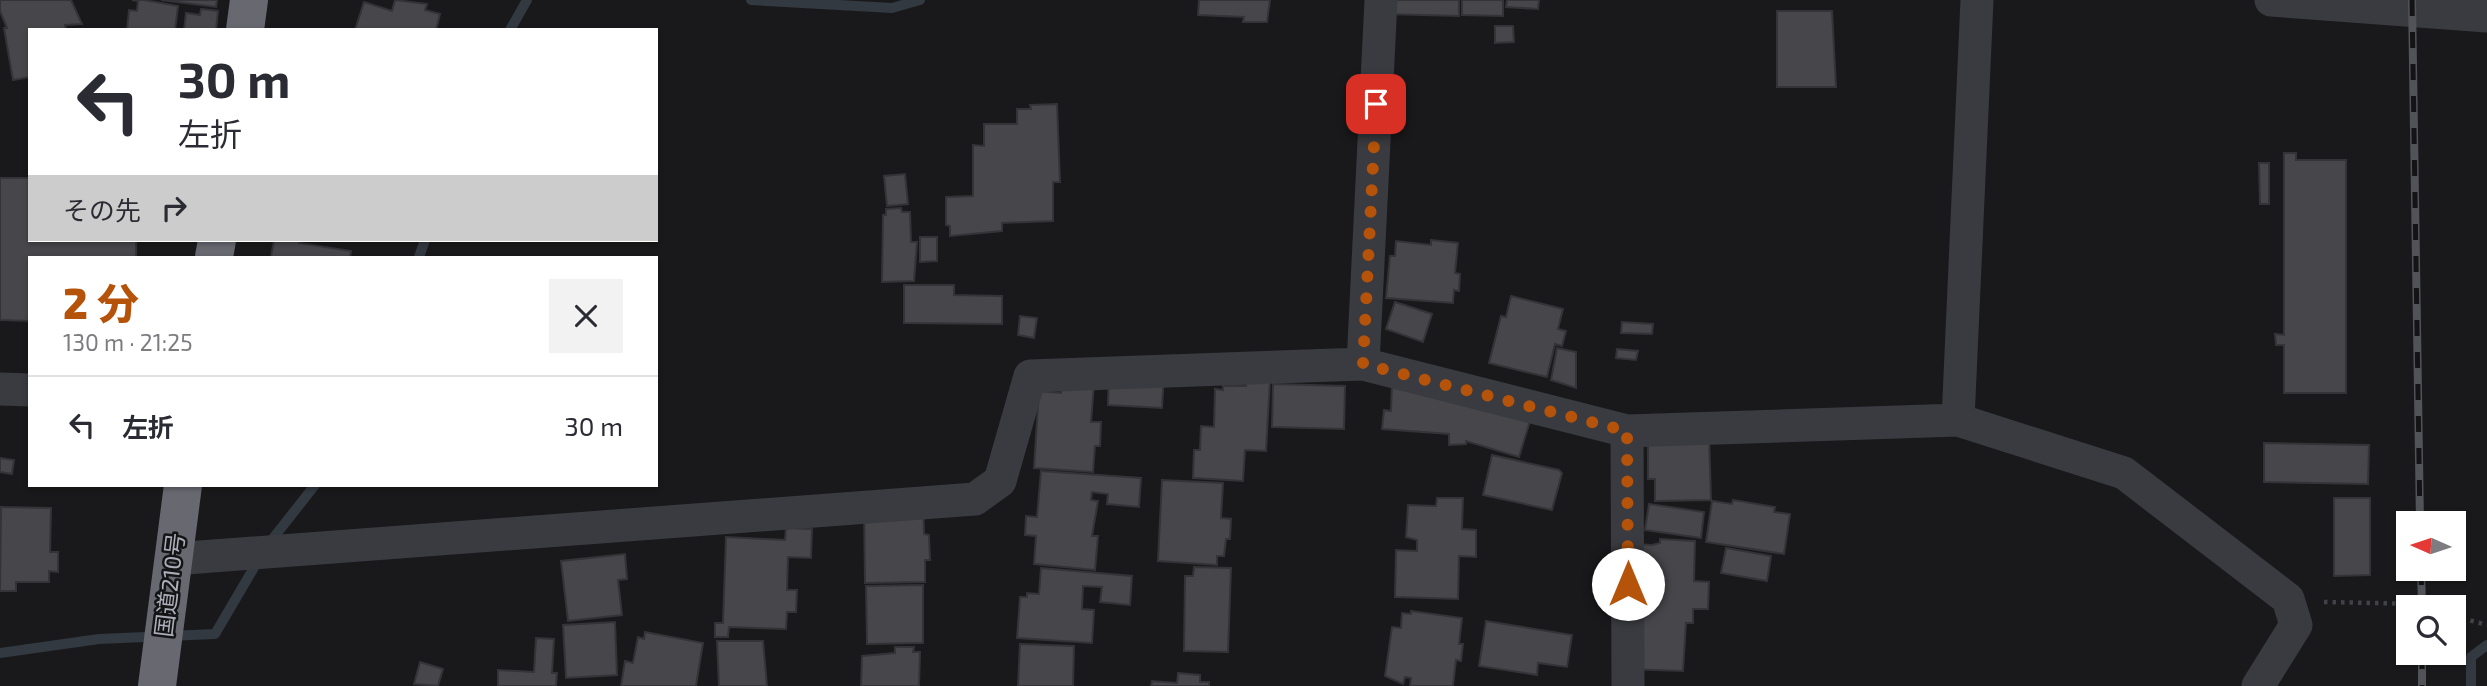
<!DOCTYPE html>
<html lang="ja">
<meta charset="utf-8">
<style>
:root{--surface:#fff;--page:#f2f2f3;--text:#2b2b33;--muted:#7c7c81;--line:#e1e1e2;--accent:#b45309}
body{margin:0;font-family:"Exo 2","Noto Sans JP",sans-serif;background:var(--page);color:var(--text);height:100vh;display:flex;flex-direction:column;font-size:26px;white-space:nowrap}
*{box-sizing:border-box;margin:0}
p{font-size:23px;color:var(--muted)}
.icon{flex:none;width:38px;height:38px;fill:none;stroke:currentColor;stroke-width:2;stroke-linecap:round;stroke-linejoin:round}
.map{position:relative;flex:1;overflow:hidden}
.drawer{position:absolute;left:28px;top:256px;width:630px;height:231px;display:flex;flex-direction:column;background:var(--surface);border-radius:0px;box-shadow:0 2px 5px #0004}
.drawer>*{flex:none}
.top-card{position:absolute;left:28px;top:28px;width:630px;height:214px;border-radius:0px;box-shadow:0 2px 5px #0004;background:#fff;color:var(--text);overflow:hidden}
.needle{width:46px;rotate:273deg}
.controls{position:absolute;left:2396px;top:511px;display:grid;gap:14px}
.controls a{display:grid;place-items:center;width:70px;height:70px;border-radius:0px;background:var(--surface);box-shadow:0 2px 5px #0004;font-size:35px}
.pin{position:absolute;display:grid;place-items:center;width:60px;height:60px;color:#fff;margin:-30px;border-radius:14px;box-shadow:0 4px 10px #0006}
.me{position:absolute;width:77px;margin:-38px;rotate:0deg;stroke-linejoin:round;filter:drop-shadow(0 0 5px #0008)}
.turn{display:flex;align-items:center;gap:24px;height:147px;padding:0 35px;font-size:32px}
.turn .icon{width:91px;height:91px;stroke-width:2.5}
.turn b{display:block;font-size:49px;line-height:60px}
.then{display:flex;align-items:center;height:66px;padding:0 35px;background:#0003;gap:14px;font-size:26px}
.round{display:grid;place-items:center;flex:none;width:74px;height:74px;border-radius:0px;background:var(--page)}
.summary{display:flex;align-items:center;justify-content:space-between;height:119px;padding:0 35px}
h1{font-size:42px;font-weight:800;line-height:52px;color:var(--accent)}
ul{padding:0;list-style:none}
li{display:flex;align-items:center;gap:21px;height:98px;padding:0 35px;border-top:2px solid var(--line)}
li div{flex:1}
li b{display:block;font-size:26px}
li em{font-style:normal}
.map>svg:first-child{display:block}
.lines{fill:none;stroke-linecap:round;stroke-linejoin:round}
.stream{stroke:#323940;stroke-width:10}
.building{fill:#46464b;stroke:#343337;stroke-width:2}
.path{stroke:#404247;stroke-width:4.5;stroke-dasharray:3.5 5;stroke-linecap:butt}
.minor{stroke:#3a3b40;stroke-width:33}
.highway{stroke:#676870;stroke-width:38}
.rail-casing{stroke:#515359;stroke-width:8}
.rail{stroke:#141416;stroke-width:5;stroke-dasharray:16;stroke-linecap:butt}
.route{stroke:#b45309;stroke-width:12;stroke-dasharray:0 21.6}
.labels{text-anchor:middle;stroke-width:5;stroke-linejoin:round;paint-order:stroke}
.street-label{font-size:23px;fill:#acafba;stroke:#141416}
</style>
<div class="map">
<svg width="2487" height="686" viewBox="0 0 2487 686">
<rect width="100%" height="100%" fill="#19191b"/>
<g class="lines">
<path class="stream" d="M751,0l141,8 28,-8
M510,30l17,-30
M419,257l6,-17
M267,546l48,-61
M0,653l99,-14 116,-5 44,-75
M2471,686v-29l16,-12"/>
</g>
<path class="building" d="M0,0h71l11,24 -17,1 1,5h-36v47l-17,3 -9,-52h3l-7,-17z
M132,0h12l34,6 -3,24h-48l2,-20 8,1 1,-10z
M161,0h56l-1,7z
M395,0l32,4 -2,6 15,4 -4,16h-81l9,-28 28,9z
M1199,0h71l-3,22h-24l1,-5 -46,-2z
M1380,0h79v16l-73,-2z
M1462,0h41v16l-41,-1z
M1507,0h32l-1,9 -32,-2z
M201,9l17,2 -2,19h-32l2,-17 14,2z
M1777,11h55l4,76h-59z
M1495,26h18l1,16 -19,1z
M1057,104l3,78h-7v39l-51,2v8l-52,5v-10l-4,-1v-28l27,-1v-51l11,1v-22h33v-15h14l-1,-4z
M2284,153h12v7h50v233h-62v-48h-8l-1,-11 9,1z
M2259,163h10v41h-9z
M905,174l3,30 -21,2 -3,-30z
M0,178h30v62h106v17h-106v64l-30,-1z
M901,208l1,4h8l1,30h6l-3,39 -32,1 1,-67h3v-6z
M920,237h17v24l-17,1z
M274,240h25v3l52,8 -1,6h-79z
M1431,240l27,3 -3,30 5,1 -1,17 -5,-1 -1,13 -67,-5 4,-42h5l1,-15 35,4z
M904,285h50v10l48,1v28l-98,-1z
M1511,296l52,13 -5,20 8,2 -4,15 -7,-2 -8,33 -58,-14 12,-47 5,1z
M1395,302l37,12 -9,28 -37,-13z
M1020,316l17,2 -3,20 -16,-3z
M1622,322l31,2 -1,10 -31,-1z
M1557,348l19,4v36l-25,-8z
M1617,349l21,2 -2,9 -20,-2z
M1109,371l55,3 -2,34 -54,-3z
M1246,381h24l-4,70 -21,-1 -2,31 -50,-3 1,-28h6l1,-24 13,1 1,-38 8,1v-4h23z
M1062,383l32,2 -3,37h10l-1,24h-5l-2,26 -59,-4 5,-77 22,2z
M1273,384l72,2 -1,43 -72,-2z
M1392,384l141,27 -14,46 -53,-16v3l-17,1v-11l-67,-5 2,-19 7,1z
M1709,435l2,65 -56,1v-22h-7v-43z
M2264,443l105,2 -1,39 -104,-2z
M1492,455l67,15 3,3 -10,37 -69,-15z
M0,458l14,2 -2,14 -12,-2z
M1041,471l100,7 -2,29 -32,-3 1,-10 -16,-2 -1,8 7,1 -6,35h6l-3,34 -61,-6 2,-28 -11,-1 1,-19 11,1z
M1162,480l61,3 -2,35 10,1 -1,20h-4l-2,17h-7v9l-59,-4z
M1437,498h26l-1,31 14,1v27l-17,-1 -1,43 -63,-2 1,-47 21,1v-11l-11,-3 2,-32 28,1z
M2334,498h36v77l-36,1z
M923,499l1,35 5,1 1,25h-5v22l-60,1 -1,-78z
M1733,500l42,7 -1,5 16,2 -6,40 -78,-12 6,-41 20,3z
M1649,504l55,8 -3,26 -56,-8z
M1,507l50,1 -1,44h8v20l-9,-1v11h-33v9h-16z
M786,528l26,1 -1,29 -23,-1 -1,33h10l-1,22h-9l-1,17 -57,-2 -1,10h-13v-14h8l3,-86 59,3z
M1660,539l35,2 -1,40 15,1 -1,27h-15v14h-7l-3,48 -55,-2 8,-125 16,1 8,-2z
M1726,548l45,8 -4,25 -46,-8z
M625,554l2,25 -9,1 4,35 -54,6 -7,-60z
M1194,567l37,1 -3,84 -44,-1 1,-75h8z
M1041,568l91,8 -2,29 -30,-3 2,-15 -19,-1 -1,23 12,1 -2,33 -75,-5 3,-41h7v-4l12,1z
M923,585v58l-56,1 -1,-58z
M1411,611l51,7 -3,26h4l-2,17 -5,-1 -3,26h-43l1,-8 -6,-1 -2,7 -18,-8 7,-49 9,1 1,-15 9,1z
M1486,621l86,14 -5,32 -29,-4 -1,12 -58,-9z
M615,622l2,53 -51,3 -3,-53z
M645,632l58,11 -7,43h-75l4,-25 8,2 5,-26 6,2z
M536,638l18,1 -2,34h5l-1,13h-58v-16l36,2z
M717,641h46l4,45h-48z
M1020,644l54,2 -1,40h-55z
M895,647h19l-1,5h7l-1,34h-58l1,-30 33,-3z
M420,662l23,7 -5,17 -24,-2z
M1178,673l22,2v7h9v4h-58l1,-5 25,2z"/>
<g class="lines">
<path class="path" d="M2324,602l98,2 8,3
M2454,616l33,9"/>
<path class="minor" d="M2271,0l216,16
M1363,364l18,-364
M0,389l30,1
M1958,420l166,53 164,126 8,26 -38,61
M1627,431l1,255
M173,559l802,-60 25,-18 30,-105 333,-12 264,67 331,-11 19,-420"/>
<path class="highway" d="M245,30l4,-30
M214,257l3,-17
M157,686l26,-201"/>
<defs>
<path id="rail" d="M2412,0l8,523
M2421,569l1,38
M2422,653v33"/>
</defs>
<use href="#rail" class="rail-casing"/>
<use href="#rail" class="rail"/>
</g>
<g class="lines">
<path class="route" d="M1376,104l-13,260 264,67 1,153"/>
</g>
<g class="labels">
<g class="street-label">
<text transform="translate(170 585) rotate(-83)" y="8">国道210号</text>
</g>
</g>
</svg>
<div class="controls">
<a><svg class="needle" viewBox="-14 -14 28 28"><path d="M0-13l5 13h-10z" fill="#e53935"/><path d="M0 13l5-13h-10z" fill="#7c7c81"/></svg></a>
<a><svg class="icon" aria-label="search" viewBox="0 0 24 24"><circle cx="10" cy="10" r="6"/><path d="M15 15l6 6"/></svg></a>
</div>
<div class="pin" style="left:1376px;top:104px;background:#d93025"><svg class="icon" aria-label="arrive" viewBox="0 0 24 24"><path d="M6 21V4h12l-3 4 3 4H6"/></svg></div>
<svg class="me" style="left:1628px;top:584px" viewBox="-20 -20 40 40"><circle r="19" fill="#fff"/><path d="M0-13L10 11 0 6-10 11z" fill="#b45309"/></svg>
<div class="top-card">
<div class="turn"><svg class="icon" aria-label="left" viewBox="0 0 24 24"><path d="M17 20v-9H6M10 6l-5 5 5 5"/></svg><div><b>30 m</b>左折</div></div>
<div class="then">その先<svg class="icon" aria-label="right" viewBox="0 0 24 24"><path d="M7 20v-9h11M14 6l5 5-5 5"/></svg></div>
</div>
<section class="drawer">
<div class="summary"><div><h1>2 分</h1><p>130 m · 21:25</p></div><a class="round"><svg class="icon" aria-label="close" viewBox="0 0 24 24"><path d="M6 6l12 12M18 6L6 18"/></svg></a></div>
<ul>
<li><svg class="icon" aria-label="left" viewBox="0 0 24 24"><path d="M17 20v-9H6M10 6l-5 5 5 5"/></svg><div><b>左折</b></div><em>30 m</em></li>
</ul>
</section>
</div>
